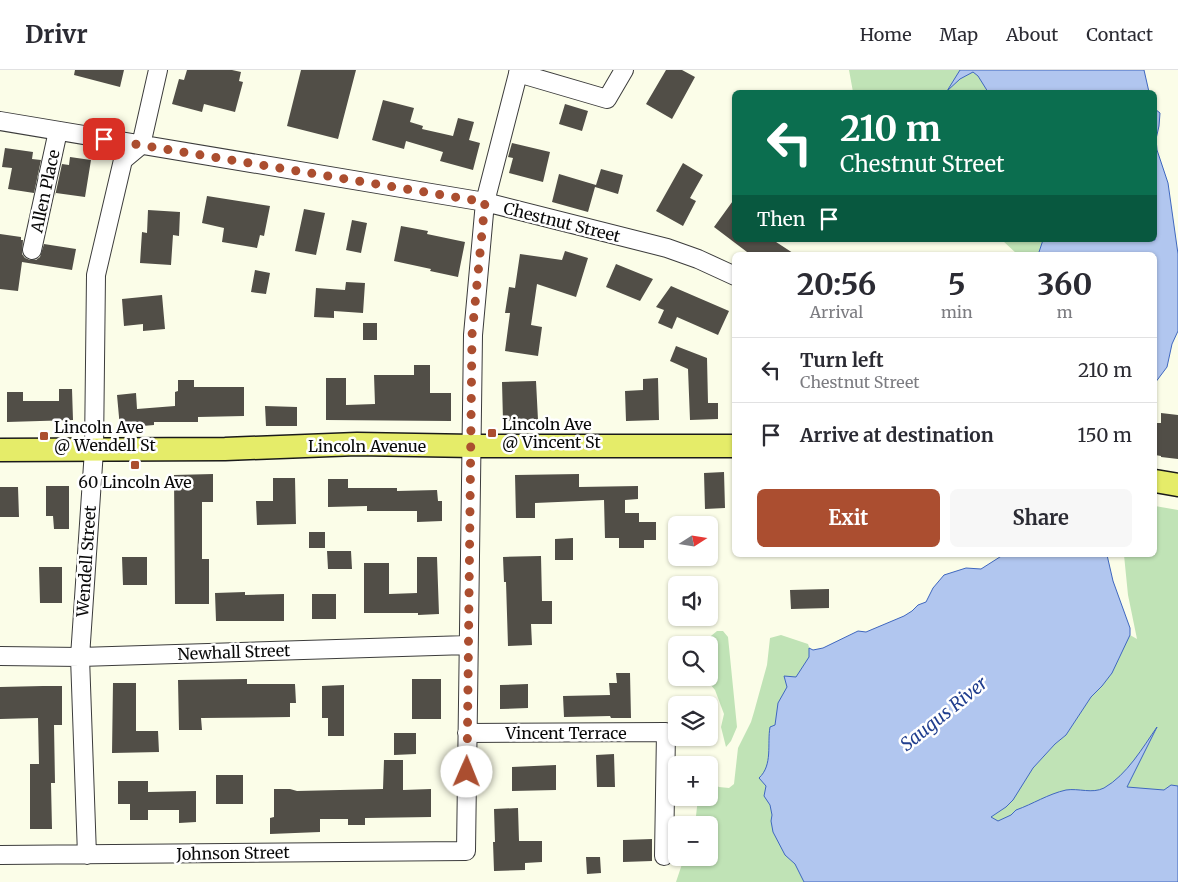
<!DOCTYPE html>
<meta charset="utf-8">
<style>
:root{--surface:#fff;--page:#f7f7f7;--text:#2b2b33;--muted:#7c7c81;--line:#e1e1e2;--accent:#ab4e30}
body{margin:0;font-family:Merriweather,serif;background:var(--page);color:var(--text);height:100vh;display:flex;flex-direction:column;font-size:19px;white-space:nowrap}
*{box-sizing:border-box;margin:0}
p{font-size:16px;color:var(--muted)}
.icon{flex:none;width:28px;height:28px;fill:none;stroke:currentColor;stroke-width:2;stroke-linecap:round;stroke-linejoin:round}
.map{position:relative;flex:1;overflow:hidden}
.panel{position:absolute;left:732px;top:182px;width:425px;height:305px;display:flex;flex-direction:column;background:var(--surface);border-radius:8px;box-shadow:0 1px 4px #0004}
.panel>*{flex:none}
.top-card{position:absolute;left:732px;top:20px;width:425px;height:152px;border-radius:8px;box-shadow:0 1px 4px #0004;background:#0b6e4f;color:#fff;overflow:hidden}
.needle{width:32px;rotate:78deg}
.fabs{position:absolute;left:668px;top:446px;display:grid;gap:10px}
.fabs a{display:grid;place-items:center;width:50px;height:50px;border-radius:8px;background:var(--surface);box-shadow:0 1px 4px #0004;font-size:25px}
.pin{position:absolute;display:grid;place-items:center;width:42px;height:42px;color:#fff;margin:-21px;border-radius:10px;box-shadow:0 2px 8px #0006}
.me{position:absolute;width:55px;margin:-28px;rotate:1deg;stroke-linejoin:round;filter:drop-shadow(0 0 4px #0008)}
.turn{display:flex;align-items:center;gap:18px;height:105px;padding:0 25px;font-size:22px}
.turn .icon{width:65px;height:65px;stroke-width:2.5}
.turn b{display:block;font-size:35px;line-height:42px}
.then{display:flex;align-items:center;height:48px;padding:0 25px;background:#0003;gap:10px;font-size:19px}
.eta{display:flex;justify-content:space-evenly;align-items:center;height:85px;text-align:center}
.eta b{font-size:30px;font-weight:700;line-height:35px}
.primary-button{display:flex;gap:10px;margin-top:auto;padding:10px 25px}
.primary-button a{flex:1;height:58px;border-radius:8px;background:var(--accent);color:#fff;font-size:20px;font-weight:700;line-height:58px;text-align:center}
.primary-button a+a{background:var(--page);color:var(--text)}
ul{padding:0;list-style:none}
li{display:flex;align-items:center;gap:15px;height:65px;padding:0 25px;border-top:1px solid var(--line)}
li div{flex:1}
li b{display:block;font-size:19px}
li em{font-style:normal}
header{display:flex;align-items:center;gap:30px;box-sizing:border-box;height:70px;padding:0 25px;background:var(--surface);border-bottom:1px solid var(--line)}
header strong{font-size:24px}
nav{display:flex;gap:28px;margin-inline-start:auto;font-size:18px}
.map>svg:first-child{display:block}
.green{fill:#c0e3b6}
.water{fill:#b1c6ef;stroke:#3f67bf}
.building{fill:#514e47}
.lines{fill:none;stroke-linecap:round;stroke-linejoin:round}
.minor-casing{stroke:#3c3c3c;stroke-width:20}
.major-casing{stroke:#1a1a1a;stroke-width:25}
.minor{stroke:#fff;stroke-width:18}
.major{stroke:#e5ec69;stroke-width:22}
.route{stroke:#ab4e30;stroke-width:9;stroke-dasharray:0 16.2}
.poi-dot{fill:#ab4e30;stroke:#fff;stroke-width:2}
.labels{text-anchor:middle;stroke-width:5;stroke-linejoin:round;paint-order:stroke}
.street-label{font-size:16px;fill:#090909;stroke:#fff}
.poi-label{font-size:16px;fill:#090909;stroke:#fff;text-anchor:start}
.water-label{font-size:18px;font-style:italic;fill:#203e8e;stroke:#fff}
</style>
<header>
<strong>Drivr</strong>
<nav><a>Home</a><a>Map</a><a>About</a><a>Contact</a></nav>
</header>
<div class="map">
<svg width="1178" height="812" viewBox="0 0 1178 812">
<rect width="100%" height="100%" fill="#fbfde8"/>
<path class="green" d="M849,0h144l17,22h-157z
M1002,170h93l8,15h-85z
M1155,436l23,4v358l-177,-40 -10,-11 15,-10 27,-39 22,-24 11,-9 25,-38 11,-11 17,-27 2,-9 9,-15 7,4 -9,-44 -4,-40h31z
M717,561h6l5,6 9,90 -6,14 -5,6 -5,-20 3,-13 -9,-24 -10,-12h4v-33h-9z
M781,565l27,9 83,238h-215l8,-24h25v-33h-14l3,-27h11v-17l10,6 10,1 5,-4 4,-36 13,-26 3,-10 13,-47 3,-27z"/>
<path class="water" d="M960,0h184l5,22h-161l-10,-16 -5,-4 -13,7 -13,12z
M1155,39l5,4 -1,13 -3,13 1,11 11,33 10,71v77l-6,13 -5,23 -12,16v-128h-117l5,-15h112z
M1003,485h104l6,26 17,47v7l-18,38 -10,13 -11,11 -25,38 -11,9 -22,24 -20,32 -7,7 -15,10 7,4 13,-6 5,-5c17,-6 32,-16 50,-20 13,-2 26,4 38,-2 23,-13 39,-41 53,-61l-30,60 37,3 7,-5 7,1v96h-374l-9,-18 -10,-9 -12,-23 -2,-11 1,-6 -2,-10 -6,-9 2,-10 -7,-8c14,-13 8,-34 11,-51l5,-2 3,-22 9,-16 -3,-11 12,1 13,-20v-9l4,2 10,-2 35,-17 8,1 38,-16 8,-5 6,-6 8,-3 7,-14 11,-13 22,-7 15,1z"/>
<path class="building" d="M75,0h49l-4,17 -46,-12z
M187,0h45l9,2 -2,9 4,1 -8,30 -31,-8 -2,8 -30,-8 7,-25 5,1z
M301,0h55l-18,69 -51,-13z
M666,0h16l13,7 -23,42 -26,-15z
M383,30l31,8 -4,14 13,4 -1,3 31,7 5,-18 16,4 -5,18 11,3 -7,27 -33,-9 3,-9 -37,-11 -2,8 -32,-9z
M565,34l23,7 -6,20 -23,-7z
M512,73l38,9 -7,30 -34,-9 4,-15 -5,-1z
M5,78l28,4 -1,7 9,1 -7,33 -26,-4 4,-21 -10,-1z
M70,87l21,3 -6,37 -29,-4 -1,3 7,-32 7,1z
M683,93l20,12 -13,23 6,3 -13,25 -27,-15z
M601,99l22,6 -5,19 -23,-7 -7,25 -36,-10 7,-28 37,11z
M207,126l63,10 -6,30 -4,-1 -3,13 -35,-6 2,-14 -22,-5z
M735,128v42h38l23,15h-45l-37,-28z
M304,139l21,4 -9,42 -21,-4z
M148,140l32,2 -1,24 -6,-1 -2,30 -31,-2 2,-31 5,1z
M352,150l15,3 -6,30 -15,-3z
M401,156l27,5 -1,3 38,8 -7,35 -28,-6 1,-2 -37,-8z
M0,164l21,3v3h2l-1,14 3,4 5,2h6l4,-3 4,-13 32,5 -4,21 -50,-8 -4,29 -18,-2z
M565,181l23,7 -12,39 -39,-13 -6,41 11,2 -4,29 -33,-5 5,-38h-5l4,-26 6,1 5,-34 42,6z
M616,194l37,15 -13,22 -34,-14z
M255,200l15,3 -4,21 -15,-2z
M346,212l19,1 -2,30 -29,-2v7l-20,-1 2,-29 29,2z
M671,216l58,25 -11,24 -41,-18 -5,12 -14,-6 6,-13 -8,-3z
M162,225l3,34 -22,2v-7l-19,2 -2,-27z
M363,253h14v17h-14z
M676,276l31,12 1,45h10v16l-28,1 -2,-51 -18,-8z
M414,295h16v28h21v28l-125,-1v-42h20v27l29,-1 -1,-29h40z
M658,308l1,42 -33,1 -1,-30 18,-1v-11z
M178,310h16v7h50v29l-46,1v5h-44v3l-34,3 -3,-33 19,-2 1,16 38,-3v-14l3,-1z
M536,311l2,39 -35,1 -1,-39z
M59,319h13l1,31 -66,2v-30h16v9h36z
M265,336l32,1v19h-31z
M1161,343l17,2v44l-17,-2v-1l-6,-1v-32h6z
M724,402l1,36 -20,1 -1,-36z
M213,404v28h-11v57h7v45h-34l-1,-129z
M579,404v13l59,-1v13l-13,1v13h14v9h17v18h-12v8h-25v-10h-14l-1,-38 -69,3v15h-19l-1,-43z
M273,408h22l1,46 -39,1 -1,-24h17z
M328,409h20v9h49v3l40,-1 1,11h4v20l-25,1v-11h-50v-5l-39,1z
M46,416h23v43h-15l-1,-13h-7z
M0,417h18l1,30h-19z
M309,462h16v16h-16z
M573,468v22h-18v-21z
M327,481h24l1,18h-24z
M541,486l1,45h10v23h-21l1,21 -24,1 -2,-64h-2l-1,-25z
M122,487h25v28h-24z
M417,487h20l2,57 -21,1v-2h-54v-50h25v31l28,-1z
M39,497h23v36h-22z
M829,519v19l-38,1 -1,-19z
M245,522v3l39,-1v27h-68l-1,-28z
M312,524h24v25h-24z
M616,603h14l1,45h-20l-1,-2 -46,1 -1,-21 47,-1 -1,-12h8z
M247,609v5h48l1,19h-6v14l-89,1 1,12h-23l-1,-50z
M412,609h29v40h-29z
M113,613h23v48h22l1,21 -47,1z
M528,614v24l-28,1v-24z
M344,615v51h-16v-18h-6v-32z
M43,616h19v39h-8l1,58h-4l1,46h-22v-65h9l-1,-46 -38,1v-32z
M394,663h22v21l-22,1z
M614,684l1,33h-18l-1,-32z
M384,690h19v30l28,-1v28l-66,1v7h-17v-6h-28v13l-50,2v-16l4,-1v-28h16l7,2 86,-2z
M556,695v25l-44,1v-24z
M216,705h27v29h-27z
M118,711h30v11l48,-1v31l-17,1v-13h-31v10h-18v-16h-12z
M518,738l1,33h23v21l-17,1v7l-31,1 -1,-29h2l-1,-33z
M652,769v22l-29,1v-22z
M586,787h14l1,16 -14,1z"/>
<g class="lines">
<defs>
<path id="minor" d="M518,3l89,26 17,-29
M0,51l485,81 182,46 31,11 37,17
M32,180l26,-119
M0,586l80,1 388,-12
M467,663l199,-1 -2,124
M0,785l466,-4 7,-516 12,-133 34,-132
M87,785l-7,-198 14,-207 2,-175 27,-115 18,-15 17,-75"/>
<path id="major" d="M0,380l225,-1 132,-5 117,2h261
M1155,411l23,4"/>
</defs>
<use href="#minor" class="minor-casing"/>
<use href="#major" class="major-casing"/>
<use href="#minor" class="minor"/>
<use href="#major" class="major"/>
</g>
<g class="lines">
<path class="route" d="M104,69l381,63 -13,133 -5,437"/>
</g>
<g class="poi-dot">
<rect x="487" y="358" width="10" height="10" rx="2.5"/>
<rect x="39" y="361" width="10" height="10" rx="2.5"/>
<rect x="130" y="390" width="10" height="10" rx="2.5"/>
</g>
<g class="labels">
<g class="street-label">
<text transform="translate(45 121) rotate(-78)" y="6">Allen Place</text>
<text transform="translate(562 152) rotate(14)" y="6">Chestnut Street</text>
<text x="367" y="382">Lincoln Avenue</text>
<text transform="translate(86 491) rotate(-86)" y="6">Wendell Street</text>
<text transform="translate(234 582) rotate(-2)" y="6">Newhall Street</text>
<text x="566" y="669">Vincent Terrace</text>
<text transform="translate(233 783) rotate(-1)" y="6">Johnson Street</text>
</g>
<g class="poi-label">
<text x="502" y="360">Lincoln Ave<tspan x="502" dy="18">@ Vincent St</tspan></text>
<text x="54" y="363">Lincoln Ave<tspan x="54" dy="18">@ Wendell St</tspan></text>
<text x="135" y="418" text-anchor="middle">60 Lincoln Ave</text>
</g>
<g class="water-label">
<text transform="translate(944 644) rotate(-39)" y="6">Saugus River</text>
</g>
</g>
</svg>
<div class="fabs">
<a><svg class="needle" viewBox="-14 -14 28 28"><path d="M0-13l5 13h-10z" fill="#e53935"/><path d="M0 13l5-13h-10z" fill="#7c7c81"/></svg></a>
<a><svg class="icon" aria-label="sound" viewBox="0 0 24 24"><path d="M4 9h4l5-4v14l-5-4H4zM17 9q2 3 0 6"/></svg></a>
<a><svg class="icon" aria-label="search" viewBox="0 0 24 24"><circle cx="10" cy="10" r="6"/><path d="M15 15l6 6"/></svg></a>
<a><svg class="icon" aria-label="layers" viewBox="0 0 24 24"><path d="M12 4l9 5-9 5-9-5zM3 14l9 5 9-5"/></svg></a>
<a>+</a>
<a>−</a>
</div>
<div class="pin" style="left:104px;top:69px;background:#d93025"><svg class="icon" aria-label="arrive" viewBox="0 0 24 24"><path d="M6 21V4h12l-3 4 3 4H6"/></svg></div>
<svg class="me" style="left:467px;top:702px" viewBox="-20 -20 40 40"><circle r="19" fill="#fff"/><path d="M0-13L10 11 0 6-10 11z" fill="#ab4e30"/></svg>
<div class="top-card">
<div class="turn"><svg class="icon" aria-label="left" viewBox="0 0 24 24"><path d="M17 20v-9H6M10 6l-5 5 5 5"/></svg><div><b>210 m</b>Chestnut Street</div></div>
<div class="then">Then<svg class="icon" aria-label="arrive" viewBox="0 0 24 24"><path d="M6 21V4h12l-3 4 3 4H6"/></svg></div>
</div>
<section class="panel">
<div class="eta">
<div><b>20:56</b><p>Arrival</p></div>
<div><b>5</b><p>min</p></div>
<div><b>360</b><p>m</p></div>
</div>
<ul>
<li><svg class="icon" aria-label="left" viewBox="0 0 24 24"><path d="M17 20v-9H6M10 6l-5 5 5 5"/></svg><div><b>Turn left</b><p>Chestnut Street</p></div><em>210 m</em></li>
<li><svg class="icon" aria-label="arrive" viewBox="0 0 24 24"><path d="M6 21V4h12l-3 4 3 4H6"/></svg><div><b>Arrive at destination</b></div><em>150 m</em></li>
</ul>
<div class="primary-button"><a>Exit</a><a>Share</a></div>
</section>
</div>
